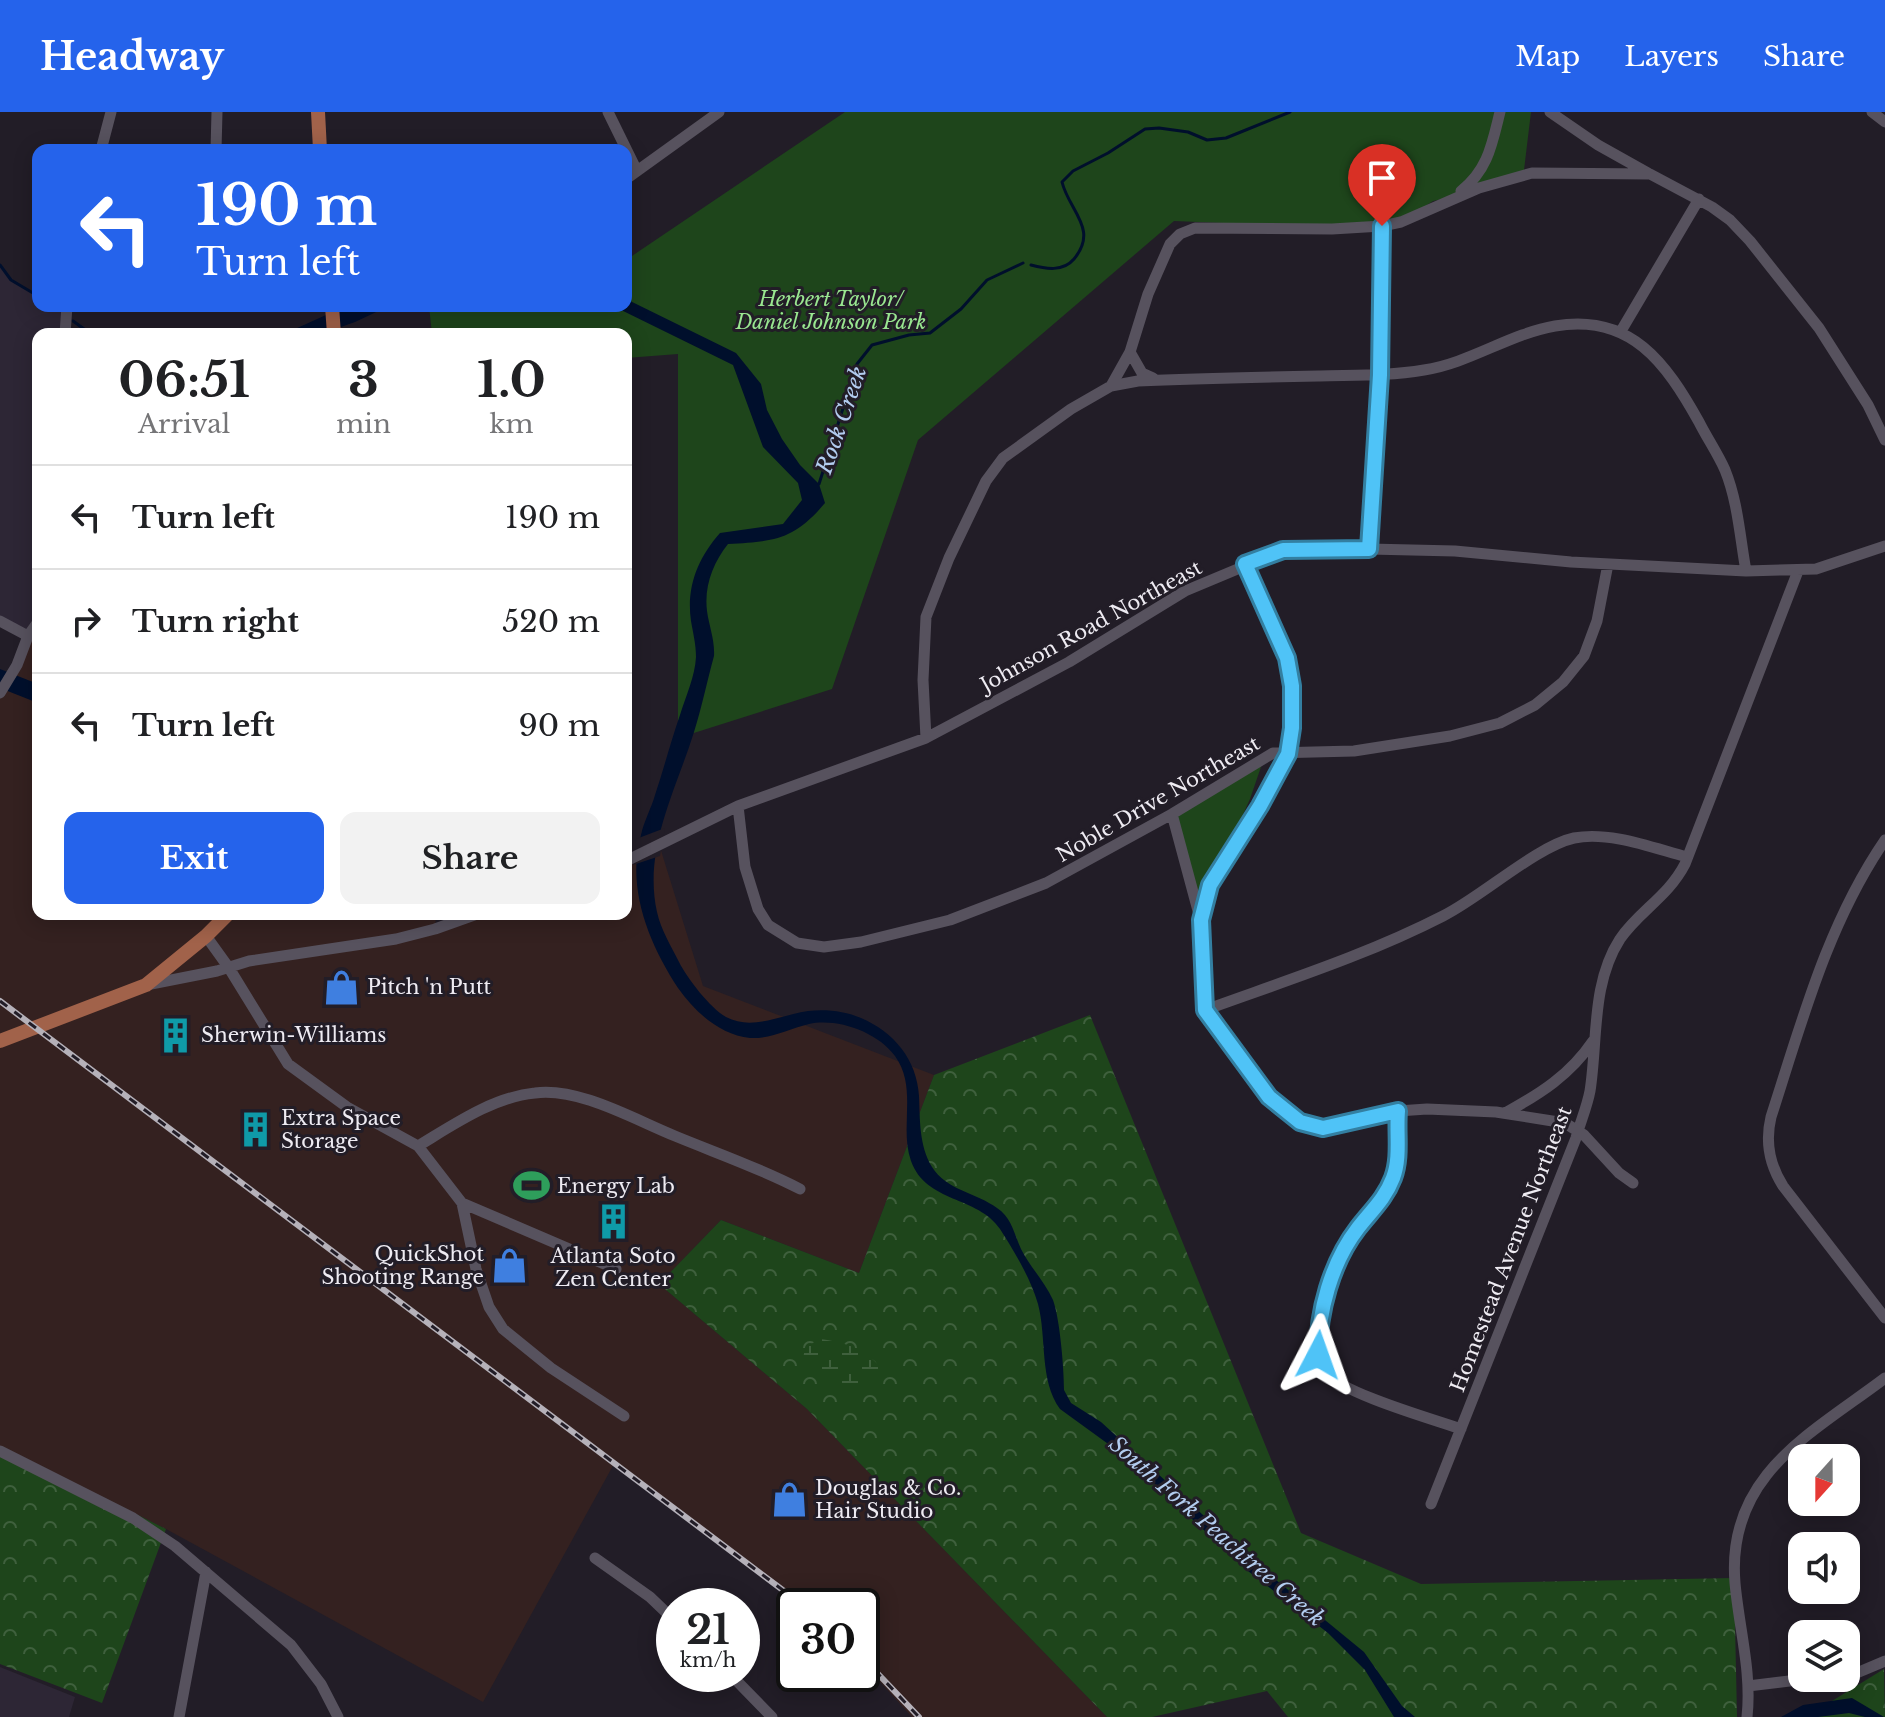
<!DOCTYPE html>
<style>
:root{--surface:#fff;--page:#f2f2f2;--text:#202124;--muted:#757577;--line:#e0e0e0;--accent:#2563eb}
body{margin:0;font-family:"Libre Baskerville",serif;background:var(--page);color:var(--text);height:100vh;display:flex;flex-direction:column;font-size:30px;white-space:nowrap}
*{box-sizing:border-box;margin:0}
p{font-size:26px;color:var(--muted)}
.icon{flex:none;width:44px;height:44px;fill:none;stroke:currentColor;stroke-width:2;stroke-linecap:round;stroke-linejoin:round}
.map{position:relative;flex:1;overflow:hidden}
.sheet{position:absolute;left:32px;top:216px;width:600px;height:592px;display:flex;flex-direction:column;background:var(--surface);border-radius:16px;box-shadow:0 4px 20px #0003}
.sheet>*{flex:none}
.hud{position:absolute;left:32px;top:32px;width:600px;height:168px;border-radius:16px;box-shadow:0 4px 20px #0003;background:#2563eb;color:#fff;overflow:hidden}
.needle{width:52px;rotate:201deg}
.buttons{position:absolute;left:1788px;top:1332px;display:grid;gap:16px}
.buttons a{display:grid;place-items:center;width:72px;height:72px;border-radius:16px;background:var(--surface);box-shadow:0 4px 20px #0003;font-size:40px}
.speed{position:absolute;left:656px;top:1476px;display:flex;gap:16px;font-size:40px;font-weight:700;text-align:center}
.speed>*{display:grid;place-content:center;width:104px;height:104px;border-radius:50%;background:var(--surface);box-shadow:0 4px 20px #0003;line-height:1}
.speed small{font-size:20px;font-weight:400}
.speed .limit{border:4px solid #111;border-radius:12px;background:#fff;color:#111}
.pin{position:absolute;display:grid;place-items:center;width:68px;height:68px;color:#fff;margin:-82px -34px;border-radius:50% 50% 50% 0;rotate:-45deg;box-shadow:0 0 8px #0007}
.pin .icon{rotate:45deg}
.me{position:absolute;width:88px;margin:-44px;rotate:4deg;stroke-linejoin:round;filter:drop-shadow(0 0 6px #0008)}
.turn{display:flex;align-items:center;gap:28px;height:168px;padding:0 32px;font-size:36px}
.turn .icon{width:104px;height:104px;stroke-width:2.5}
.turn b{display:block;font-size:56px;line-height:68px}
.eta{display:flex;justify-content:space-evenly;align-items:center;height:136px;text-align:center}
.eta b{font-size:48px;font-weight:700;line-height:56px}
.cta{display:flex;gap:16px;margin-top:auto;padding:16px 32px}
.cta a{flex:1;height:92px;border-radius:16px;background:var(--accent);color:#fff;font-size:32px;font-weight:700;line-height:92px;text-align:center}
.cta a+a{background:var(--page);color:var(--text)}
ul{padding:0;list-style:none}
li{display:flex;align-items:center;gap:24px;height:104px;padding:0 32px;border-top:2px solid var(--line)}
li div{flex:1}
li b{display:block;font-size:30px}
li em{font-style:normal}
header{display:flex;align-items:center;gap:48px;box-sizing:border-box;height:112px;padding:0 40px;background:var(--accent);color:#fff}
header strong{font-size:38px}
nav{display:flex;gap:44px;margin-inline-start:auto;font-size:28px}
.map>svg:first-child{display:block}
.industrial{fill:#342120}
.built{fill:#2d2635}
.green{fill:#1e451b}
.forest{fill:url(#forest-crowns)}
.wetland{fill:url(#wetland-marsh)}
.water{fill:#000f2c}
.pier{fill:#221d27}
.lines{fill:none;stroke-linecap:round;stroke-linejoin:round}
.stream{stroke:#000f2c;stroke-width:3}
.minor{stroke:#57525e;stroke-width:11}
.major{stroke:#a1624a;stroke-width:14}
.rail-casing{stroke:#b5b1b9;stroke-width:6}
.rail{stroke:#221d27;stroke-width:3;stroke-dasharray:9;stroke-linecap:butt}
.route-casing{stroke:#337fa1;stroke-width:20}
.route{stroke:#4fc3f7;stroke-width:14}
.labels{text-anchor:middle;stroke-width:6;stroke-linejoin:round;paint-order:stroke}
.park-label{font-size:20px;font-style:italic;fill:#99e690;stroke:#221d27}
.street-label{font-size:20px;fill:#eeebf2;stroke:#221d27}
.poi-label{font-size:20px;fill:#eeebf2;stroke:#221d27;text-anchor:start}
.water-label{font-size:22px;font-style:italic;fill:#b2ccef;stroke:#221d27}
</style>
<header>
<strong>Headway</strong>
<nav><a>Map</a><a>Layers</a><a>Share</a></nav>
</header>
<div class="map">
<svg width="1885" height="1605" viewBox="0 0 1885 1605">
<defs>
<pattern id="forest-crowns" width="20" height="18" patternUnits="userSpaceOnUse" patternTransform="scale(2)"><rect width="20" height="18" fill="#1e451b"/><path d="M2 6a3 3 0 1 1 6 0M12 15a3 3 0 1 1 6 0" fill="none" stroke="#3f603d"/></pattern>
<pattern id="wetland-marsh" width="20" height="14" patternUnits="userSpaceOnUse" patternTransform="scale(2)"><rect width="20" height="14" fill="#1e451b"/><path d="M1 5h8M5 5V1M11 12h8M15 12V8" fill="none" stroke="#3f603d"/></pattern>
</defs>
<rect width="100%" height="100%" fill="#221d27"/>
<path class="industrial" d="M38,517v285h398l-1,15 41,-15h150v-58l33,-12 44,142 231,89 -75,198 -138,-53 -62,64 148,125 300,308h-195l-50,-55v-56h-58l-189,-144 -132,240 -317,-173 -166,-83v-763z"/>
<path class="built" d="M0,153l11,15 27,16v10h16l13,10 -2,18h-27v288l-10,14 -28,-15z
M0,1555l75,30 -6,20h-69z"/>
<path class="green" d="M845,0h686l-7,58 -33,19 -58,12 -44,29 -215,-9 -256,219 -86,249 -154,49v-384l-52,4v-24h-194l-3,-28h197v-46z
M1263,649l-13,38 -49,109 -27,-99 49,-32z"/>
<path class="forest" d="M1090,903l211,518 120,51 313,-6 3,139h-449l-21,-26 -115,26h-45l-300,-308 -148,-125 62,-64 138,53 75,-198z
M0,1334l166,83 -64,174 -102,-39z
M1884,1557l1,48h-79z"/>
<path class="wetland" d="M819,1227c26,3 49,10 64,32l-8,13 -13,8c-21,-6 -43,-17 -59,-33l2,-11z"/>
<path class="water" d="M626,187l110,54 25,31 6,26 15,29 18,26 19,19 6,19c-32,38 -51,38 -97,41 -15,19 -24,42 -21,67 2,15 8,29 7,45 -7,25 -12,51 -20,76 -18,58 -51,117 -37,180 4,18 14,34 22,50 8,16 31,46 47,55 26,14 55,-2 82,-6 18,-2 37,0 53,7 33,14 56,42 58,78 1,23 0,50 13,71 14,23 45,26 65,41 15,10 17,26 24,41 9,18 24,33 32,51 7,19 11,69 11,90l7,13 30,19 158,144 105,86 38,54 13,11h-21l-29,-47 -37,-37 -80,-62 -126,-117 -62,-45c-21,-29 -13,-71 -22,-105 -7,-25 -24,-53 -38,-75 -22,-33 -74,-26 -89,-68 -12,-34 7,-73 -16,-105 -18,-24 -57,-38 -86,-32 -21,5 -37,15 -59,14 -30,-3 -55,-26 -72,-50 -29,-44 -52,-100 -37,-153 3,-14 10,-26 14,-40 9,-27 16,-54 25,-80 6,-19 15,-39 16,-58 0,-13 -3,-24 -5,-36 -5,-34 7,-63 29,-88l63,-9 19,-24 -4,-17 -35,-36 -30,-82 -120,-59h13z
M346,194h43l-34,16 -34,12h-45l19,-5z
M0,557l38,15v19l-38,-15z
M1852,1586l32,19h-19l-16,-4 -31,4h-37l22,-12z"/>
<path class="pier" d="M665,716l-5,28 -27,9 3,-26z"/>
<g class="lines">
<path class="stream" d="M0,153l11,15 27,16
M1031,153c15,4 32,7 43,-6 25,-30 -5,-48 -12,-77l11,-11 35,-18 37,-24 14,-1 29,4 19,8 19,-2 64,-26
M54,194l6,4
M73,209l18,13
M819,372l38,-120 15,-19 37,-10 21,-2 31,-24 26,-29 36,-17"/>
<path class="minor" d="M608,0l29,59
M1550,0l48,33 50,28
M1872,0l13,10
M101,38l10,-38
M216,38l1,-38
M626,67l93,-67
M1461,79c27,-21 31,-47 39,-79
M1621,219l78,-132
M65,222l2,-28
M1130,240l12,21 11,5
M1111,274l19,-34 18,-58 22,-50 10,-10 15,-6 137,1 50,-3 19,-4 78,-34 53,-15 118,1 62,33 18,13 20,21 69,87 49,77 17,35
M1369,437l11,-174 2,-149
M1245,452l42,94 5,28v42l-4,26 -28,52 -50,79 -9,35 4,90 64,87 31,25 23,6 75,-17 29,-2 69,3 69,11 19,12 35,38 14,10
M0,509l28,15
M0,581l17,-28 11,-29 10,-14
M926,626l-3,-58 3,-63 23,-59 37,-77 17,-23 68,-49 40,-23 27,-5c61,-3 122,-4 182,-5 35,-1 69,0 104,-6 46,-7 85,-36 131,-44 76,-13 111,37 144,96 8,16 19,32 26,48 13,32 15,68 21,101
M738,694l7,61 13,42 10,16 29,18 27,4 37,-5 89,-22 96,-37 126,-69 101,-61 81,-2 96,-15 50,-13 35,-18 28,-23 21,-26 13,-35 11,-57
M1172,702l28,104
M1885,728c-57,83 -83,181 -114,277 -6,25 -2,47 12,69l102,132
M626,749l112,-55 188,-68 143,-76 116,-71 98,-41 86,-1 86,2 116,11 175,9 70,-2 69,-23
M206,824l23,32 59,96 59,43 71,39 44,57 14,66 13,38 14,22 48,39 73,48
M146,873l71,-14 32,-10 147,-22 39,-10 42,-15
M1205,898c80,-29 162,-55 238,-94 37,-18 94,-70 131,-78 36,-7 79,10 113,19
M1398,999c-1,22 3,46 -5,67 -10,25 -26,34 -38,55 -19,31 -54,106 -30,139 16,21 107,47 136,57
M1505,1001c35,-19 65,-38 88,-72
M418,1034c35,-21 75,-49 117,-53 44,-6 100,27 140,43 41,17 85,32 125,53
M462,1091l154,66
M0,1339l133,67 42,28 116,99 30,39 17,33
M1431,1392l145,-366c4,-15 11,-31 14,-47 8,-51 1,-107 30,-152 19,-28 48,-42 65,-75l113,-293
M595,1446l55,39 24,23
M730,1562l42,43
M1846,1562l13,-2 26,-11
M1748,1574l66,-8
M179,1605l27,-145
M1747,1605c5,-45 -8,-89 -12,-134 -9,-108 76,-149 150,-205"/>
<path class="major" d="M318,0l2,38
M332,194l2,28
M0,929l146,-56 60,-49 22,-22"/>
<defs>
<path id="rail" d="M0,889l804,605
M862,1545l57,60"/>
</defs>
<use href="#rail" class="rail-casing"/>
<use href="#rail" class="rail"/>
</g>
<g class="lines">
<defs>
<path id="route" d="M1318,1243c0,-43 13,-92 40,-127 13,-17 27,-29 35,-50 8,-21 3,-45 5,-67l-75,17 -23,-6 -31,-25 -64,-87 -4,-90 9,-35 50,-79 28,-52 4,-26v-42l-5,-28 -42,-94 38,-14 86,-1 11,-174 2,-149"/>
</defs>
<use href="#route" class="route-casing"/>
<use href="#route" class="route"/>
</g>
<defs>
<symbol id="shop-bare" viewBox="-9 -9 18 18"><path d="M-5-2.5h2.3a2.7 3.5 0 0 1 5.4 0H5L5.5 6h-11ZM-1.5-2.5h3a1.5 2.3 0 0 0-3 0Z" fill="#3f7fe0" stroke="#221d27" stroke-width="2.5" paint-order="stroke"/></symbol>
<symbol id="building-bare" viewBox="-9 -9 18 18"><path d="M-4-6H4V6H1V3H-1V6H-4ZM-2.5-4.3h1.7v1.8h-1.7ZM.8-4.3h1.7v1.8H.8ZM-2.5-1h1.7V.8h-1.7ZM.8-1h1.7V.8H.8Z" fill="#0f9aa8" stroke="#221d27" stroke-width="2.5" paint-order="stroke"/></symbol>
<symbol id="stadium-bare" viewBox="-9 -9 18 18"><path d="M0-5a6.5 5 0 1 0 0 10a6.5 5 0 1 0 0-10ZM-3.5-1.8h7v3.6h-7Z" fill="#2e9e5b" stroke="#221d27" stroke-width="2.5" paint-order="stroke"/></symbol>
</defs>
<g fill-rule="evenodd">
<use href="#shop-bare" x="316" y="850" width="51" height="51"/>
<use href="#building-bare" x="150" y="898" width="51" height="51"/>
<use href="#building-bare" x="230" y="992" width="51" height="51"/>
<use href="#stadium-bare" x="506" y="1048" width="51" height="51"/>
<use href="#building-bare" x="588" y="1084" width="51" height="51"/>
<use href="#shop-bare" x="484" y="1128" width="51" height="51"/>
<use href="#shop-bare" x="764" y="1362" width="51" height="51"/>
</g>
<g class="labels">
<g class="park-label">
<text x="831" y="194">Herbert Taylor/<tspan x="831" dy="23">Daniel Johnson Park</tspan></text>
</g>
<g class="street-label">
<text transform="translate(1091 514) rotate(-29)" y="7">Johnson Road Northeast</text>
<text transform="translate(1158 687) rotate(-30)" y="7">Noble Drive Northeast</text>
<text transform="translate(1511 1137) rotate(-69)" y="7">Homestead Avenue Northeast</text>
</g>
<g class="poi-label">
<text x="367" y="882">Pitch 'n Putt</text>
<text x="201" y="930">Sherwin-Williams</text>
<text x="281" y="1013">Extra Space<tspan x="281" dy="23">Storage</tspan></text>
<text x="557" y="1081">Energy Lab</text>
<text x="484" y="1149" text-anchor="end">QuickShot<tspan x="484" dy="23">Shooting Range</tspan></text>
<text x="613" y="1151" text-anchor="middle">Atlanta Soto<tspan x="613" dy="23">Zen Center</tspan></text>
<text x="815" y="1383">Douglas &amp; Co.<tspan x="815" dy="23">Hair Studio</tspan></text>
</g>
<g class="water-label">
<text transform="translate(841 308) rotate(-71)" y="8">Rock Creek</text>
<text transform="translate(1217 1419) rotate(41)" y="8">South Fork Peachtree Creek</text>
</g>
</g>
</svg>
<div class="buttons">
<a><svg class="needle" viewBox="-14 -14 28 28"><path d="M0-13l5 13h-10z" fill="#e53935"/><path d="M0 13l5-13h-10z" fill="#757577"/></svg></a>
<a><svg class="icon" aria-label="sound" viewBox="0 0 24 24"><path d="M4 9h4l5-4v14l-5-4H4zM17 9q2 3 0 6"/></svg></a>
<a><svg class="icon" aria-label="layers" viewBox="0 0 24 24"><path d="M12 4l9 5-9 5-9-5zM3 14l9 5 9-5"/></svg></a>
</div>
<div class="speed"><div>21<small>km/h</small></div><div class="limit">30</div></div>
<div class="pin" style="left:1382px;top:114px;background:#d93025"><svg class="icon" aria-label="arrive" viewBox="0 0 24 24"><path d="M6 21V4h12l-3 4 3 4H6"/></svg></div>
<svg class="me" style="left:1318px;top:1243px" viewBox="-20 -20 40 40"><path d="M0-17L14 15 0 8-14 15z" fill="#4fc3f7" stroke="#fff" stroke-width="4"/></svg>
<div class="hud">
<div class="turn"><svg class="icon" aria-label="left" viewBox="0 0 24 24"><path d="M17 20v-9H6M10 6l-5 5 5 5"/></svg><div><b>190 m</b>Turn left</div></div>
</div>
<section class="sheet">
<div class="eta">
<div><b>06:51</b><p>Arrival</p></div>
<div><b>3</b><p>min</p></div>
<div><b>1.0</b><p>km</p></div>
</div>
<ul>
<li><svg class="icon" aria-label="left" viewBox="0 0 24 24"><path d="M17 20v-9H6M10 6l-5 5 5 5"/></svg><div><b>Turn left</b></div><em>190 m</em></li>
<li><svg class="icon" aria-label="right" viewBox="0 0 24 24"><path d="M7 20v-9h11M14 6l5 5-5 5"/></svg><div><b>Turn right</b></div><em>520 m</em></li>
<li><svg class="icon" aria-label="left" viewBox="0 0 24 24"><path d="M17 20v-9H6M10 6l-5 5 5 5"/></svg><div><b>Turn left</b></div><em>90 m</em></li>
</ul>
<div class="cta"><a>Exit</a><a>Share</a></div>
</section>
</div>
